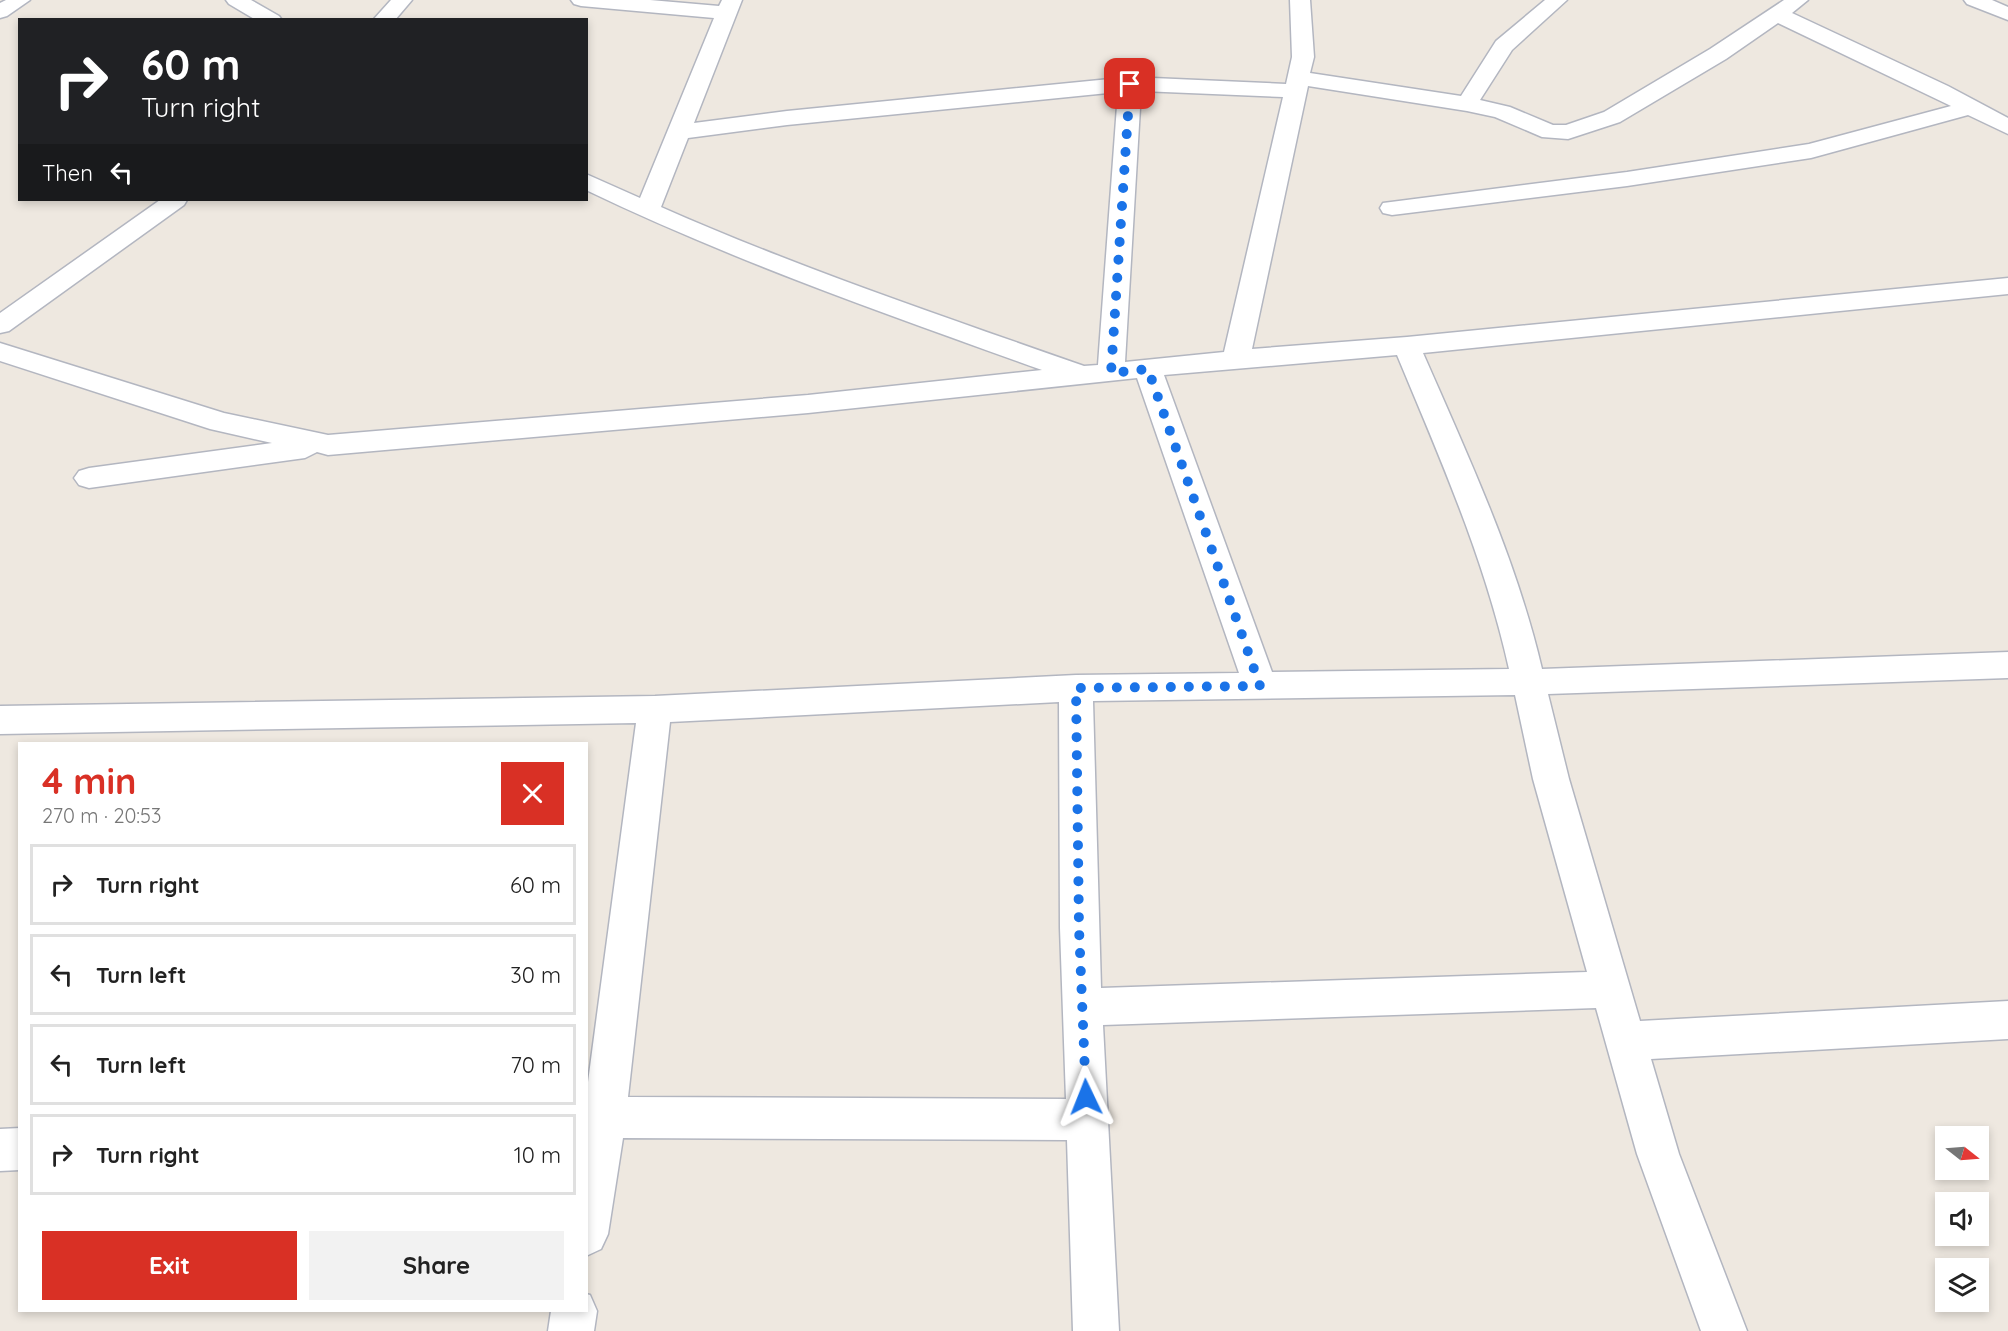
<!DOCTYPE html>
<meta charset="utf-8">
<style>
:root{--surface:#fff;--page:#f2f2f2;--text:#222;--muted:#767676;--line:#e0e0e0;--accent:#d93025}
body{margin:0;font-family:Quicksand,sans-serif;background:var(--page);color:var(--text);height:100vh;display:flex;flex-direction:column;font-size:22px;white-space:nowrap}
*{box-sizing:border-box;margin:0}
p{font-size:20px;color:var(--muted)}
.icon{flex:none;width:33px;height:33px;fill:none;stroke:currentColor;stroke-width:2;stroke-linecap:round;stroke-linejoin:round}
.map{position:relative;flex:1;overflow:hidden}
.panel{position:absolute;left:18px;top:742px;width:570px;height:570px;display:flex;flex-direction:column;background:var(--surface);border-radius:0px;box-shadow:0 3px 9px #0003}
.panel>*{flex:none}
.top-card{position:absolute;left:18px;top:18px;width:570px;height:183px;border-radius:0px;box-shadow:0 3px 9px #0003;background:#202124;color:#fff;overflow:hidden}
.needle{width:39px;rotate:107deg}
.fabs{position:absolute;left:1935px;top:1126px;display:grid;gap:12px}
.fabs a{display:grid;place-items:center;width:54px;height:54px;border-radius:0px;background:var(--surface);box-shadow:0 3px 9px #0003;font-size:30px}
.pin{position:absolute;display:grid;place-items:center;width:51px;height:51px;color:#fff;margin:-26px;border-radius:12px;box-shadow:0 3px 9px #0006}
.me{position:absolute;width:66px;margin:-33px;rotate:358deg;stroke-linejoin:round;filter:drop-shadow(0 0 4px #0008)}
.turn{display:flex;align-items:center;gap:21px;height:126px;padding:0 24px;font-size:27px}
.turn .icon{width:78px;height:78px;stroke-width:2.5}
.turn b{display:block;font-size:42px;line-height:51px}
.then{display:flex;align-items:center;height:57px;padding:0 24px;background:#0003;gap:12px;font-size:22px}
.round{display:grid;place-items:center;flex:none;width:63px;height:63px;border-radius:0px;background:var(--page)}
.overview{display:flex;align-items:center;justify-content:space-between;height:102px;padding:0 24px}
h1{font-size:36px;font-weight:700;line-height:45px;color:var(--accent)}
.action{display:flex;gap:12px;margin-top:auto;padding:12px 24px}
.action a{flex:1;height:69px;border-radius:0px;background:var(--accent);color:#fff;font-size:24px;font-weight:700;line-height:69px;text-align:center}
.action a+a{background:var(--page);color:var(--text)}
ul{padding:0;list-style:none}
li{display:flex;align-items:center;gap:18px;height:81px;margin:0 12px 9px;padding:0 12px;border:3px solid var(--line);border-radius:0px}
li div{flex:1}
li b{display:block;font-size:22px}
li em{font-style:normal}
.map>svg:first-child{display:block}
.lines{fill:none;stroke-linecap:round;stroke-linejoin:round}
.street-casing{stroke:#b3b6c0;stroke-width:3}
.street{fill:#fff;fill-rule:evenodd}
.route{stroke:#1a73e8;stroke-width:10;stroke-dasharray:0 18}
</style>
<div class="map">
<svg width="2008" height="1331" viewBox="0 0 2008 1331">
<rect width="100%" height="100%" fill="#eee8e0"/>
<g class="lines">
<defs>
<path id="street" d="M6,0h24l-23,16 -7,2v-15z
M226,0h25l28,16 3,4h-26l-27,-16z
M391,0h21l-17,20h-22z
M571,0h79l69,6 3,-6h20l-48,123 93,-12 343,-34 156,7 6,-27 -2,-57h20l4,57 -4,16 151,23 35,-55 49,-41h22l-55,50 -32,50 30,7 43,18h13l38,-13 106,-63 74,-49h24l-16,13 156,73 60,32v16l-40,-19 -157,43 -184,28 -235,29 -9,-2 -3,-5 3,-5 244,-31 182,-28 142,-38 -173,-83 -52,36 -106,63 -52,17 -26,-2 -47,-20 -28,-6 -159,-25 -56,263 155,-12 601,-59v16l-585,59c45,103 93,205 119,316l466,-17v26l-460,16 21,85 71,242 368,-20v38l-357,20 28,95 68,177h-46l-64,-177 -41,-146 -493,17 16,306h-46l-6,-191 -444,-2 -15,96 -7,15 -15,7v-159l50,-374 -636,11v-28l655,-10 421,-21 163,-2 -102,-295 -329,35 -480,42 -11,-3 -12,6 -216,30 -10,-3 -5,-7 5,-7 10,-3 183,-25 -62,-14 -210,-68v-18l224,70 104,22 480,-40 234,-25c-154,-55 -308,-109 -456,-180v-16l54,24 74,-180 -133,-12 -7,-2zM1141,91l142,6 -59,255 -99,10zM1118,92l-20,273 -14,1c-142,-50 -285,-98 -423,-159l27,-69 99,-13zM1397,355c43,103 88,205 112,314l-237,3 -108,-297zM1515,695l18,84 54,193 -486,16 -8,-287zM1059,702l1,226 6,171 -438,-2 42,-375z
M1964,0h28l16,7v13l-41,-16z
M160,200h27l-3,5 -175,126 -9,2v-20z
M20,1128v42l-20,1v-42z
M586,1294l4,1 7,16 -3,20h-46l3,-20h35z"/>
</defs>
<use href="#street" class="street-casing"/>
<use href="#street" class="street"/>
</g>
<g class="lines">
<path class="route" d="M1086,1097l-7,-169 -3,-240 184,-2 -112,-317 -37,4 19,-289"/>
</g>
</svg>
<div class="fabs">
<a><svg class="needle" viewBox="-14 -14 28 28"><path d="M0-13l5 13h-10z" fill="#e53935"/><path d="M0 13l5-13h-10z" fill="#767676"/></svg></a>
<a><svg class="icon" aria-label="sound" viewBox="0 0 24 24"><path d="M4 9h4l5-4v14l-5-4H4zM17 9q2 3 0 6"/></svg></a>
<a><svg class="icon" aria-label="layers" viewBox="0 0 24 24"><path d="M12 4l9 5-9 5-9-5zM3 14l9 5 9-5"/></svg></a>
</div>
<div class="pin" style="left:1130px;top:84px;background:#d93025"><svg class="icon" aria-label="arrive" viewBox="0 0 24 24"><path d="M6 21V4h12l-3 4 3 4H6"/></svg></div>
<svg class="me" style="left:1086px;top:1097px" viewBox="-20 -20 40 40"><path d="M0-17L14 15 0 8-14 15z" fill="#1a73e8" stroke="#fff" stroke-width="4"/></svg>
<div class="top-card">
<div class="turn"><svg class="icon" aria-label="right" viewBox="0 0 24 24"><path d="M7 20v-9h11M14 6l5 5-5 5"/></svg><div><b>60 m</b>Turn right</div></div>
<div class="then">Then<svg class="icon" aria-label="left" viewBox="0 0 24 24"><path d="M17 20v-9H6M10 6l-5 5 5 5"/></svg></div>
</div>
<section class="panel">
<div class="overview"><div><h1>4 min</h1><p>270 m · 20:53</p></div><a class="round" style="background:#d93025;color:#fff"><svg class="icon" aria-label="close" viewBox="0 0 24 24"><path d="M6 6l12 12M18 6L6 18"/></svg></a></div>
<ul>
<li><svg class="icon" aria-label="right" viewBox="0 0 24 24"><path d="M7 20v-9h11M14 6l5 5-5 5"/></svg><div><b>Turn right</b></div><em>60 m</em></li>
<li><svg class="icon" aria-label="left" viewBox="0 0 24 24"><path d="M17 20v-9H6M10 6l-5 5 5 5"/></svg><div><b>Turn left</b></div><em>30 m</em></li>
<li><svg class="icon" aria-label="left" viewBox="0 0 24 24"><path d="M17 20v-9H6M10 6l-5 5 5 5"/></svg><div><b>Turn left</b></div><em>70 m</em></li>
<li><svg class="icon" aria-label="right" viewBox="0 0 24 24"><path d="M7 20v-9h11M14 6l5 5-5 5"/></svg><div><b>Turn right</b></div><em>10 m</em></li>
</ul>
<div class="action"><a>Exit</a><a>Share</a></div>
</section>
</div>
